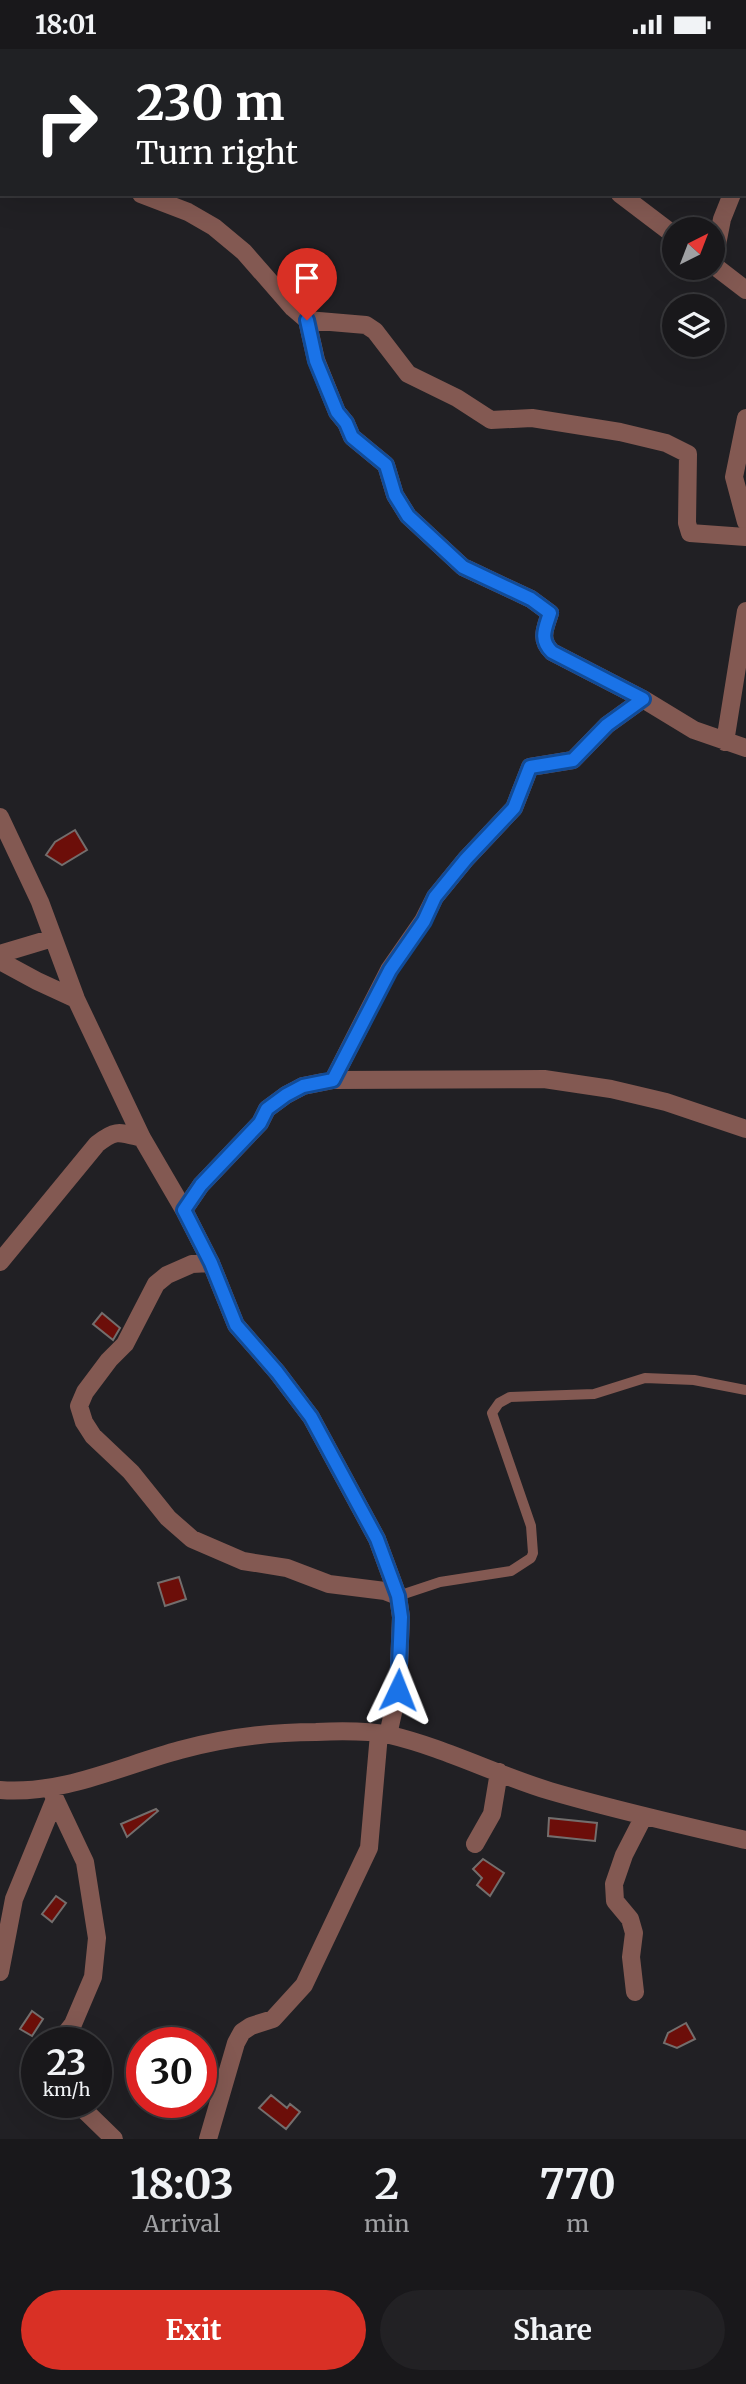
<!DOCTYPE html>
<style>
:root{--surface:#19181b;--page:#222124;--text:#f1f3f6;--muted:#9fa0a3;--line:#37373a;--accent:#d93025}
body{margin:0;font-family:Merriweather,serif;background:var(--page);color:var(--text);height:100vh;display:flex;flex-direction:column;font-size:26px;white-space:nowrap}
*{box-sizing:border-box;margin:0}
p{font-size:23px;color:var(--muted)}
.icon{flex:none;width:38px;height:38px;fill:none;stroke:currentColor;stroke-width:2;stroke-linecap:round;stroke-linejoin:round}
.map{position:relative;height:2090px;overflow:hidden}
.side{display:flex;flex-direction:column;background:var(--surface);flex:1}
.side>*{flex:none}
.top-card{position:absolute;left:0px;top:0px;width:747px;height:147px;box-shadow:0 7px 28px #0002,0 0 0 2px var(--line);background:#202124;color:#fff;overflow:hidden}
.needle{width:46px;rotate:42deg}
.tools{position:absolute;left:662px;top:168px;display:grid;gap:14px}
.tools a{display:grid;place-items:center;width:63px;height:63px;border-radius:50%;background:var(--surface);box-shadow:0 7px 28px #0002,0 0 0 2px var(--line);font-size:35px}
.speed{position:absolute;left:21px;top:1978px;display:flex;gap:14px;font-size:35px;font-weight:700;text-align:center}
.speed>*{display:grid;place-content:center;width:91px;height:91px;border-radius:50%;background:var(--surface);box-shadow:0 7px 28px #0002,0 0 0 2px var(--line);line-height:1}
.speed small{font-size:18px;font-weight:400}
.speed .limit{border:10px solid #d22;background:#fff;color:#111}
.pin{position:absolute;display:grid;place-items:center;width:60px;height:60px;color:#fff;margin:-72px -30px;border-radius:50% 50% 50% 0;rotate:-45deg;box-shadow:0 0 7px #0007}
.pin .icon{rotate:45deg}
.me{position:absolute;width:77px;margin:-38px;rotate:2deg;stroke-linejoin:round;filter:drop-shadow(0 0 5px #0008)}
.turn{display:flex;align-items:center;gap:24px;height:147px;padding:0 21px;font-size:32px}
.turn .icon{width:91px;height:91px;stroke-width:2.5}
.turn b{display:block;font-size:49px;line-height:60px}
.eta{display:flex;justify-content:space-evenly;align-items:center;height:119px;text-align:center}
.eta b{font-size:42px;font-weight:700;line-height:49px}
.action{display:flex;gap:14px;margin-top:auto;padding:14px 21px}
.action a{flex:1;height:80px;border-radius:42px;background:var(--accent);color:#fff;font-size:28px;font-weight:700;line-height:80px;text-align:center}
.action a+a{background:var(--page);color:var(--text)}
.status{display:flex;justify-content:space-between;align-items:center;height:49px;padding:0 35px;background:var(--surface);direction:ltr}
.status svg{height:19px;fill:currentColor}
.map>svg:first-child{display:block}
.building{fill:#6c0e09;stroke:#736e6d;stroke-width:2}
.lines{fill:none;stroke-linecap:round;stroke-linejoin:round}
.lane{stroke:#835952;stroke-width:10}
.street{stroke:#835952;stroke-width:18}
.route-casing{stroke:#114b97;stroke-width:18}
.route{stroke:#1a73e8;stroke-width:12}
</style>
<div class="status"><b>18:01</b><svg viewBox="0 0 49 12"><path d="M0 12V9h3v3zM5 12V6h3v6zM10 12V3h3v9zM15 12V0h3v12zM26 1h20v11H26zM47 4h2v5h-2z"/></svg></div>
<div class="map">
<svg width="746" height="2090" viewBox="0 0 746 2090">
<rect width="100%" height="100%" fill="#212024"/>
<path class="building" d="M75,781l12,20 -25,15 -16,-10 9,-13z
M102,1264l18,15 -7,12 -20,-16z
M179,1528l7,22 -21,7 -7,-23z
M156,1760l2,2 -31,26 -6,-13z
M549,1769l48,5 -2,18 -47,-5z
M483,1810l21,14 -14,23 -13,-11 5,-7 -9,-9z
M56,1847l10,7 -14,19 -10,-8z
M32,1962l11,8 -11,17 -12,-7z
M686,1974l9,16 -18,9 -13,-5 4,-10z
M271,2046l16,13 3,-4 10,8 -14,17 -27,-21z"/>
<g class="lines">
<path class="lane" d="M398,1547l42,-14 71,-11 20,-13 2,-5 -2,-27 -39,-113 7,-10 11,-6 84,-3 51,-16 49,2 52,10"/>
<path class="street" d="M22,0l1,2
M361,0l5,2
M746,115v-1
M141,145l47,18 26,15 30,25 49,56 14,12 59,5 9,6 33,43 49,24 34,22 41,-2 88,14 46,11 22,11 -1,69 3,10 56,4
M620,145l54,41
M712,215l34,26
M713,216l9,-46 10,-25
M307,271l9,40 21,52 9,11 6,14 34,28 9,30 13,21 55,51 68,32 19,14c-5,16 -11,26 2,39l91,47 51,31 52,18
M746,369l-12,59 12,45
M725,693l21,-131
M0,768l40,85 36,97 66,139 42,72 27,53 25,62 41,47 34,45 66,122 21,57 3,21 -3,73 -10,45
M0,905l53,-16
M0,912l37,20 39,18
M333,1031l56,-110 34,-49 12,-24 31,-38 48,-51 16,-41 43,-7 34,-35 36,-26
M184,1161l17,-25 59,-62 7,-14 19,-14 17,-9 30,-6 211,-1 67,10 55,13 80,27
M0,1213l97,-118c19,-15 22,-12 45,-6
M211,1214l-19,1 -25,11 -11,9 -31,60 -16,16 -24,32 -6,14 5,16 9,14 38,36 37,46 24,21 51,22 44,7 42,16 56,7 13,5
M50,1739l35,74 12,76 -4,39 -20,47 -14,18
M0,1741c62,5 121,-24 180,-40 44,-12 90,-18 136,-18 22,-1 54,-1 74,3 55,13 107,40 160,56 65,19 131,34 196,49
M475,1795l17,-30 7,-42
M0,1923l14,-73 41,-100
M635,1943l-4,-35 3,-24 -4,-14 -15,-18 -1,-17 10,-29 20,-39
M76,2053l38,37
M208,2090l28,-96 6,-11 9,-6 22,-7 31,-34 65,-137 10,-114"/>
</g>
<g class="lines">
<defs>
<path id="route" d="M307,271l9,41 21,51 9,11 6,14 34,28 9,30 13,21 55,51 68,32 19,14c-5,16 -11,26 2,39l91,47 -36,26 -34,35 -43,7 -16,41 -48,51 -31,38 -11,24 -34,49 -57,110 -30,6 -17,9 -19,14 -7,14 -59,62 -17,25 27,53 25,62 41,47 34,45 66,122 21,57 3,21 -3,73"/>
</defs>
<use href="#route" class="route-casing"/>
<use href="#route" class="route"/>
</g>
</svg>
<div class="tools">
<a><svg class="needle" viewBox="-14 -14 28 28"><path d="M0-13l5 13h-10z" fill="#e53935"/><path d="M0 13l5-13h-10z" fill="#9fa0a3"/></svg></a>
<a><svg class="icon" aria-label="layers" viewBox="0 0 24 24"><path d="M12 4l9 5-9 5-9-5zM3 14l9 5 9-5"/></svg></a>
</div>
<div class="speed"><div>23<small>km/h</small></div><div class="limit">30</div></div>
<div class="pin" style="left:307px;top:271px;background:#d93025"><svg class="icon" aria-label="arrive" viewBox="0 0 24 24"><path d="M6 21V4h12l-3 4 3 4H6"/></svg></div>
<svg class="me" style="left:398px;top:1641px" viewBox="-20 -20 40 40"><path d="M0-17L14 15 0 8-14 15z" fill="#1a73e8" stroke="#fff" stroke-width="4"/></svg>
<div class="top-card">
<div class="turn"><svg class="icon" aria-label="right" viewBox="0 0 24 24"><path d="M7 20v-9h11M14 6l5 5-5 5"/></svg><div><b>230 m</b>Turn right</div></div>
</div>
</div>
<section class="side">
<div class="eta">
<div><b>18:03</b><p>Arrival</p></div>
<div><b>2</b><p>min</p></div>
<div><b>770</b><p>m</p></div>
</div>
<div class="action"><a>Exit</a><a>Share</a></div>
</section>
